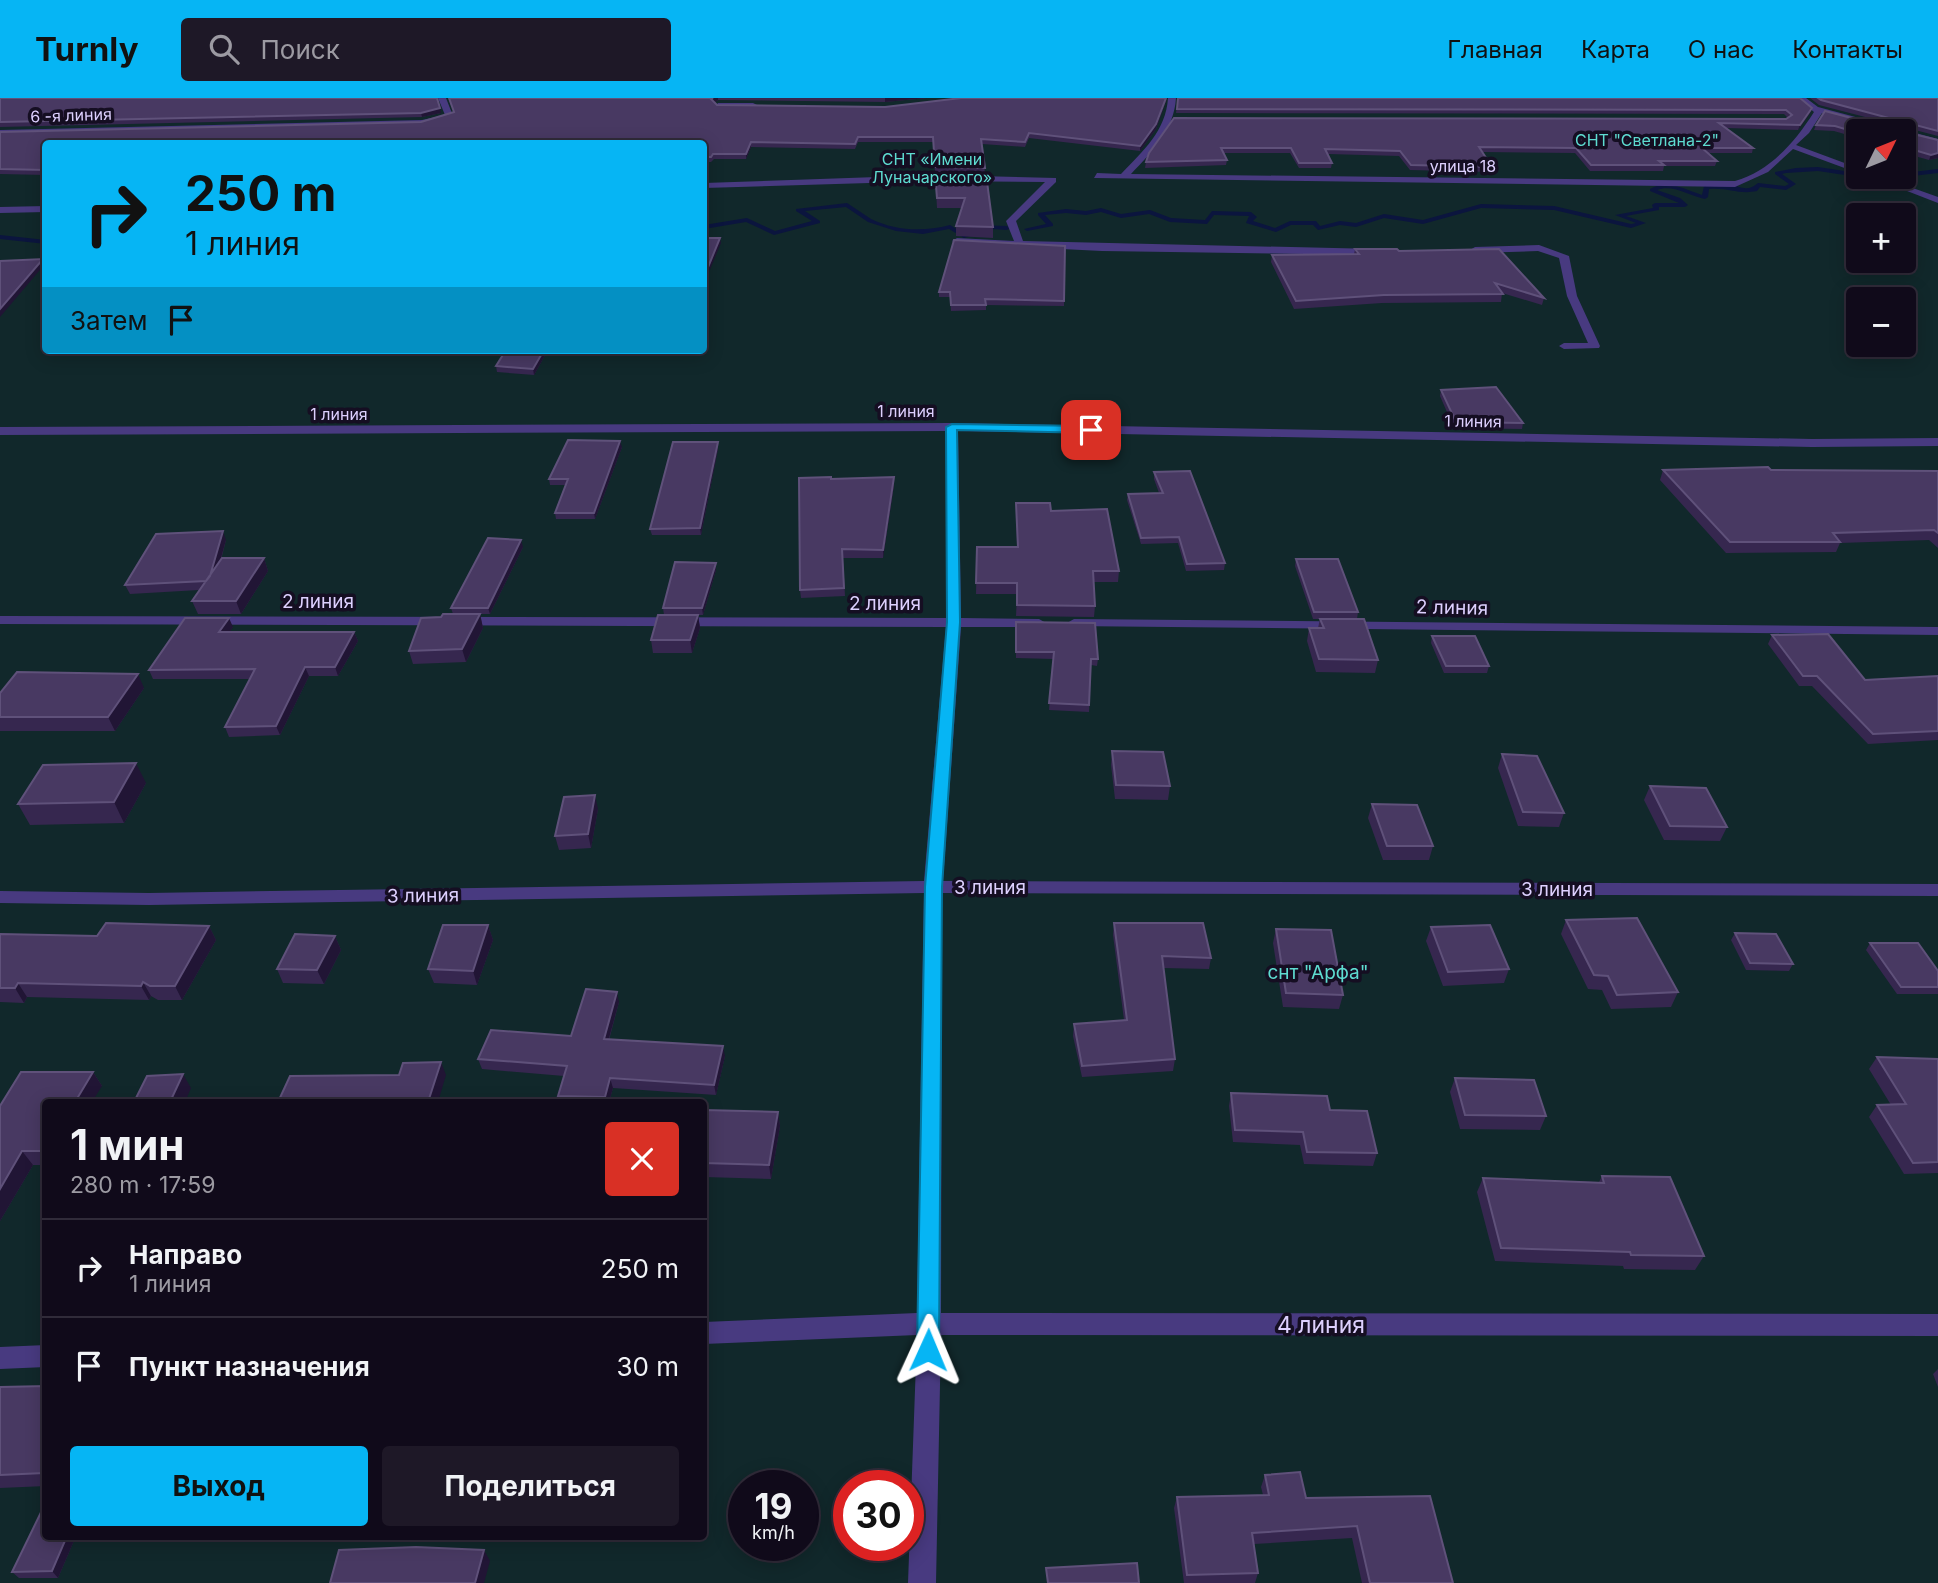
<!DOCTYPE html>
<html lang="ru">
<meta charset="utf-8">
<style>
:root{--surface:#100a1a;--page:#1e1827;--text:#f1f3f6;--muted:#9c9aa2;--line:#302b39;--accent:#06b5f4}
body{margin:0;font-family:Inter,sans-serif;background:var(--page);color:var(--text);height:100vh;display:flex;flex-direction:column;font-size:26px;white-space:nowrap}
*{box-sizing:border-box;margin:0}
p{font-size:23px;color:var(--muted)}
.icon{flex:none;width:38px;height:38px;fill:none;stroke:currentColor;stroke-width:2;stroke-linecap:round;stroke-linejoin:round}
.map{position:relative;flex:1;overflow:hidden}
.drawer{position:absolute;left:42px;top:1001px;width:665px;height:441px;display:flex;flex-direction:column;background:var(--surface);border-radius:7px;box-shadow:0 4px 18px #0003,0 0 0 2px var(--line)}
.drawer>*{flex:none}
.guide{position:absolute;left:42px;top:42px;width:665px;height:214px;border-radius:7px;box-shadow:0 4px 18px #0003,0 0 0 2px var(--line);background:#06b5f4;color:#111;overflow:hidden}
.needle{width:46px;rotate:47deg}
.buttons{position:absolute;left:1846px;top:21px;display:grid;gap:14px}
.buttons a{display:grid;place-items:center;width:70px;height:70px;border-radius:7px;background:var(--surface);box-shadow:0 4px 18px #0003,0 0 0 2px var(--line);font-size:35px}
.speed{position:absolute;left:728px;top:1372px;display:flex;gap:14px;font-size:35px;font-weight:700;text-align:center}
.speed>*{display:grid;place-content:center;width:91px;height:91px;border-radius:50%;background:var(--surface);box-shadow:0 4px 18px #0003,0 0 0 2px var(--line);line-height:1}
.speed small{font-size:18px;font-weight:400}
.speed .limit{border:10px solid #d22;background:#fff;color:#111}
.pin{position:absolute;display:grid;place-items:center;width:60px;height:60px;color:#fff;margin:-30px;border-radius:14px;box-shadow:0 4px 10px #0006}
.me{position:absolute;width:77px;margin:-38px;rotate:1deg;stroke-linejoin:round;filter:drop-shadow(0 0 5px #0008)}
.turn{display:flex;align-items:center;gap:24px;height:147px;padding:0 28px;font-size:32px}
.turn .icon{width:91px;height:91px;stroke-width:2.5}
.turn b{display:block;font-size:49px;line-height:60px}
.then{display:flex;align-items:center;height:66px;padding:0 28px;background:#0003;gap:14px;font-size:26px}
.round{display:grid;place-items:center;flex:none;width:74px;height:74px;border-radius:7px;background:var(--page)}
.summary{display:flex;align-items:center;justify-content:space-between;height:119px;padding:0 28px}
h1{font-size:42px;font-weight:700;line-height:52px}
.button{display:flex;gap:14px;margin-top:auto;padding:14px 28px}
.button a{flex:1;height:80px;border-radius:7px;background:var(--accent);color:#111;font-size:28px;font-weight:700;line-height:80px;text-align:center}
.button a+a{background:var(--page);color:var(--text)}
ul{padding:0;list-style:none}
li{display:flex;align-items:center;gap:21px;height:98px;padding:0 28px;border-top:2px solid var(--line)}
li div{flex:1}
li b{display:block;font-size:26px}
li em{font-style:normal}
header{display:flex;align-items:center;gap:42px;box-sizing:border-box;height:98px;padding:0 35px;background:var(--accent);color:#111}
header strong{font-size:33px}
nav{display:flex;gap:38px;margin-inline-start:auto;font-size:24px}
.search{width:490px;height:63px;background:var(--page);display:flex;align-items:center;gap:18px;box-sizing:border-box;padding:0 24px;border-radius:7px;color:var(--muted);font-size:26px}
.map>svg:first-child{display:block}
.green{fill:#11282b;fill-rule:evenodd}
.lines{fill:none;stroke-linecap:round;stroke-linejoin:round}
.stream{fill:#0b153e;fill-rule:evenodd}
.minor{fill:#483a80;fill-rule:evenodd}
.wall{fill:#36274f}
.shaded-wall{fill:#211535}
.building{fill:#483962;stroke:#5f517a;stroke-width:2}
.route{fill:#06b5f4;stroke:#04769f;stroke-width:2}
.labels{text-anchor:middle;stroke-width:7;stroke-linejoin:round;paint-order:stroke}
.far-street-label{font-size:16px;fill:#ddd0fe;stroke:#150e22}
.far-park-label{font-size:16px;fill:#5edcd1;stroke:#150e22}
.street-label{font-size:19px;fill:#ddd0fe;stroke:#150e22}
.park-label{font-size:19px;fill:#5edcd1;stroke:#150e22}
.near-street-label{font-size:23px;fill:#ddd0fe;stroke:#150e22}
</style>
<header>
<strong>Turnly</strong>
<div class="search"><svg class="icon" aria-label="search" viewBox="0 0 24 24"><circle cx="10" cy="10" r="6"/><path d="M15 15l6 6"/></svg>Поиск</div>
<nav><a>Главная</a><a>Карта</a><a>О нас</a><a>Контакты</a></nav>
</header>
<div class="map">
<svg width="1938" height="1485" viewBox="0 0 1938 1485">
<rect width="100%" height="100%" fill="#150e22"/>
<path class="green" d="M0,0h1938v1485h-1938zM1858,33h46v46h-46zM46,46h658v206h-658zM1858,117h46v46h-46zM1858,201h46v46h-46zM46,1004h658v434h-658zM744,1388h59v59h-59zM849,1388h59v59h-59z"/>
<g class="lines">
<path class="stream" d="M1818,69l40,6v4l-40,-6 -32,2 -4,1 14,10 -10,6 -26,-3 -3,4c-18,4 -30,-4 -48,-2l-1,8 -3,2c-16,-3 -32,-15 -48,-9l23,8 8,7 -3,2h-26v3l-33,6 20,7 -15,5 -77,-18 -73,-2 -58,16 -39,-6 -28,9 -16,-2 -22,5 -5,-5h-22l-15,7 -30,-9 3,-7 -35,-1 -7,9 -37,-2 -21,-8 -28,4 -20,-6 -15,3 -20,-2 -21,2 8,9v2l-26,5 -3,-2 22,-5 -8,-9v-2l28,-4 20,2 15,-3 20,6 29,-4 21,8 34,2 7,-9 39,1 6,5 -4,4 22,7 15,-7h26l4,5 20,-5 16,2 28,-9 39,6 58,-16 73,2 77,18 5,-1 -21,-8 38,-7 -1,-3 3,-2h24l-29,-12v-2c18,-10 34,0 52,6l2,-9c7,-1 16,-4 23,-2 14,2 19,9 31,-1l27,3 4,-2 -14,-10v-2l21,-4z
M1938,71v4l-34,4v-4z
M1885,79h9l-3,2z
M847,105c8,5 16,11 24,16 25,12 52,13 79,6l15,9 6,-1 3,2 -10,3 -15,-9 -26,5 -27,-3 -28,-9 -22,-15 -41,4 15,10v2l-46,12 -28,-13 -42,7v-4l43,-7 28,13 37,-10 -16,-10v-2z
M974,127l33,1 3,2 -3,2 -31,-2 -2,-1z
M0,137l46,5v4l-46,-5z"/>
<path class="minor" d="M438,0h8l7,18 -31,8 -422,10v-4l422,-10 23,-5z
M1168,0h8c-2,32 -24,54 -45,76l604,7c35,-10 60,-39 79,-69l-17,-14h9l12,9 120,32v4l-34,-9v-3h-12l-70,-18 -13,20 -13,12 62,23v5l-65,-24 -25,23 -33,15 -641,-9 3,-5 24,1c22,-23 45,-43 47,-76z
M718,5h35l4,2 -4,2h-38z
M935,77l121,3v4l-40,39 7,20 354,8 5,3 -5,3 -275,-4 -145,-7 -5,-3 5,-3 57,3 -8,-20 39,-39 -110,-1 -231,7v-5z
M1871,79h11l56,20v6z
M46,108v6l-46,1v-6z
M1539,147l30,11 8,40 23,50 -1,2 -35,1 -5,-3 5,-3h24l-21,-47 -8,-38 -21,-7 -63,2 -5,-3 5,-3z
M952,325l860,16 126,-1v8l-126,1 -854,-16 3,187 78,1 7,4 -7,4h-78l-18,254 995,3v12l-996,-3 -1,420 997,1v22l-997,-1 -5,248h-28l9,-248 -213,9v-22l213,-9 7,-420 -775,12 -149,-2v-12l149,2 775,-12 22,-254 -946,-3v-8l947,2 -1,-187 -946,4v-8z
M1074,521l864,8v8l-869,-9 -2,-3z
M46,1247v22l-46,2v-22z"/>
</g>
<path class="wall" d="M0,0l441,15 -19,4 -422,10z
M448,0h479l-42,4 -167,-2 -3,2 2,3 168,2 76,-9h206l-11,31 -16,22 -111,-13 -4,9 -43,-3 3,30 -50,-2 -2,-30h-75l-3,7 -104,-2 -5,12h-32l-3,3h-7v-18h-658v31l-46,-1v-42l421,-10 33,-9z
M1178,0l634,10 -2,5 -12,17 -72,-2 27,20 -1,5h-45l10,8 -2,5h-51l-1,5h-73l-15,-18 -93,-1 10,15 -1,5 -81,-2 -11,-14 -71,-2 4,9 -1,5h-32l-9,-15h-66l3,7 -1,5 -81,3 1,-6 28,-44 612,1 2,-1 -4,-4 -608,-1z
M1810,0h128v38l-119,-31z
M1825,13l80,21 33,8v18l-9,2 -25,-7v-22h-46v7l-24,-7 -20,-1 2,-5z
M935,76h51l7,53v11l-37,-2v-10l6,-18h-25z
M1065,148l-1,60 -78,-1v5l-35,1 -1,-14h-11v-5z
M1355,151l44,2 145,47 -2,7 -40,-12 -1,9 -119,1 -88,6 -23,-47 1,-7 82,-1z
M548,252l-14,25 -37,-3 -1,-6z
M1441,292l82,33 -1,6 -68,-1 -14,-32z
M622,349l-27,72h-39l-1,-6 11,-28h-16l-1,-6z
M718,351l-17,86h-49l-2,-6z
M1663,372l275,1v77l-9,-8 -89,3 -4,9 -110,1 -66,-73z
M1154,374l71,91 -1,7 -38,1 -8,-28 -37,1 -14,-44 1,-6 31,-1 -5,-14z
M894,379v8l-11,73h-40l2,38 -44,2 -1,-8 31,-111z
M1016,405l35,8 68,60 -1,11h-25l2,24 -1,11 -78,-1 1,-22h-41l1,-47h40z
M226,442l-5,20 43,-2 4,13 -27,43h-43l-6,-13 7,-11 -69,4 -5,-9z
M523,449l-33,67h-10l3,14 -17,34 -53,2 -4,-13 32,-34 12,-3 -2,-6z
M1296,461l62,53 -1,7 21,41 -3,13 -59,-1 -9,-31 2,-13h9l2,-9h-7l-18,-53z
M716,465v7l-13,45h-5l2,13 -8,25h-39l-2,-13 13,-25 -1,-7z
M1016,524l82,37 -1,7 -6,-1 -2,47 -40,-2 4,-51 -37,-1z
M233,529l-4,5h125l4,9 -20,35h-29l-29,59 -51,2 -4,-10 25,-48h-97l-4,-9z
M1772,537l93,45 73,-4v64l-70,4 -56,-58h-13l-31,-42z
M1432,538l57,30 -2,7h-43l-13,-30z
M144,590l-29,43h-115v-38z
M1112,653l58,35 -2,14 -53,-1 -4,-34z
M1502,656l62,59 -5,14 -41,-1 -20,-58z
M146,685l-22,40 -94,2 -12,-21z
M1650,688l77,41 -7,14 -56,-1 -20,-40z
M1372,706l61,42 -4,14h-46l-15,-42z
M598,711l-7,39 -32,2 -4,-14z
M1566,822l112,72 -7,15 -60,2 -9,-19 -14,-1 -27,-55z
M1114,825l97,35 -2,11 -46,-1 12,91 -2,12 -91,6 -9,-41 1,-12 50,-4 -11,-85z
M488,827l5,15 -16,45 -43,-2 -6,-14z
M209,828l7,14 -34,60h-24l-7,-4 -2,4 -122,-3 -3,6 -24,-1v-68l97,2z
M1431,829l78,42 -5,14 -61,3 -17,-45z
M1276,831l67,66 -4,14 -56,-2 -10,-64z
M1735,835l58,31 -4,7 -43,-1 -15,-30z
M335,838l6,14 -17,34 -41,-1 -6,-14z
M1870,845l68,28v23h-41l-31,-44z
M619,904l-10,38 116,16 -9,39 -103,-7 -4,14h-49l-2,-6 6,-20 -82,-7 -4,-10 93,-23z
M1877,959l61,2v114l-34,1 -35,-57 8,-12h14l-22,-36z
M93,974l9,14 -56,16v63h-13l-33,56v-115z
M1455,980l91,38 -6,14 -80,-1 -10,-37z
M1231,995l99,17 47,43 -4,13 -69,-2 -4,-19 -67,-3 -4,-36z
M704,1012l74,2 2,14 -9,53 -67,-2z
M1602,1078l102,80 -9,14 -71,-1 -1,-3 -128,-5 -18,-69 6,-14 116,4z
M1938,1271v18l-5,-13z
M46,1288v100l-46,2v-101z
M1265,1377l41,23 124,-2 23,87h-91l-10,-45 -98,6 4,29 -3,10h-71l-10,-75 3,-11 86,-2 -2,-8z
M46,1438h30l-18,42h-39l-7,-6z"/>
<path class="shaded-wall" d="M713,0h5v2l-6,4 -1,-5z
M885,0h42l-42,4z
M1166,0h1l-11,31 -16,22v-5z
M440,10l1,5 -19,4 -1,-4z
M1812,10l-2,5 -12,17 2,-5z
M751,44v5l-5,12v-5z
M1938,55v5l-9,2 2,-5z
M720,140l1,5 -17,41v-7z
M43,161l2,5 -45,53v-8z
M544,252h4l-14,25 -1,-6z
M620,343l2,6 -27,72 -1,-6z
M718,344v7l-17,86 -1,-7z
M894,379v8l-11,73v-8z
M223,433l3,9 -14,50 -4,-10z
M521,442l2,7 -33,67 -2,-6z
M264,460l4,13 -27,43 -5,-13z
M716,465v7l-13,45 -1,-7z
M480,516l3,14 -17,34 -4,-13z
M698,517l2,13 -8,25 -2,-13z
M229,520l4,9 -10,15 -4,-10z
M354,534l4,9 -20,35 -3,-9z
M305,569l4,9 -29,59 -4,-9z
M138,576l6,14 -29,43 -7,-14z
M136,665l10,20 -22,40 -10,-21z
M595,697l3,14 -7,39 -3,-14z
M488,827l5,15 -16,45 -4,-14z
M209,828l7,14 -34,60 -7,-14z
M335,838l6,14 -17,34 -7,-14z
M143,884l8,14 -2,4 -8,-14z
M18,885l9,14 -3,6 -9,-15z
M617,894l2,10 -13,47 -2,-10z
M723,948l2,10 -9,39 -2,-10z
M441,964l5,13 -8,27h-10z
M93,974l9,14 -10,16h-17z
M183,976l8,14 -6,14h-15z
M610,980l3,10 -4,14h-3l-1,-5z
M778,1014l2,14 -9,53 -2,-14z
M22,1053l11,14 -33,56v-32z
M67,1438h9l-18,42 -6,-7z
M484,1452l6,11 -6,22h-9z"/>
<path class="building" d="M0,0h437l3,10 -19,5 -421,9z
M449,0h264l-2,1 6,6 168,2 76,-9h205l-10,26 -16,22 -111,-13 -4,9 -44,-3 4,29 -50,-1 -2,-30h-75l-3,7 -104,-2 -5,12h-33l-2,3h-7v-13h-658v26l-46,-1v-37l421,-10 33,-10z
M1178,0h622l12,10 -12,17 -81,-2 34,25h-51l15,13h-58l5,4h-73l-15,-17 -97,-1 13,20 -81,-2 -11,-14 -75,-2 7,14h-33l-8,-15h-70l6,12 -81,2 3,-9 25,-35 612,1 6,-4 -6,-5 -609,-1z
M1818,0h120v33l-117,-31z
M1825,13l68,18h10l2,3 33,8v13l-7,2 -27,-8v-16h-46v2l-23,-7 -19,-1z
M935,76h51l7,53 -37,-1 9,-28h-28z
M704,140h16l-16,39z
M954,142l111,6 -1,55 -79,-2 1,6h-35l-1,-13h-11z
M1355,151h42l2,2 100,-2 45,49 -49,-15 8,11 -119,1 -88,6 -24,-46 87,-1z
M43,161l-43,50v-48z
M506,252h38l-11,19 -37,-3z
M1496,289l27,36 -67,-1 -15,-32z
M568,342l52,1 -26,72h-39l13,-34h-19z
M673,344h45l-18,86 -50,1z
M1768,369l3,3 167,1v62l-4,-3 -101,3 7,9h-110l-67,-72z
M1190,373l35,92 -38,1 -8,-27 -38,1 -13,-44 35,-1 -9,-21z
M831,379v2l63,-2 -11,73 -41,-1 2,39 -44,2 -1,-112z
M1016,405h34l1,8 56,-2 12,62h-26l2,35 -78,-1v-22h-41l1,-36h41z
M223,433l-13,45 -4,5 -81,4 31,-51z
M488,440l33,2 -33,68h-37z
M222,460h42l-28,43h-44z
M1296,461h42l20,53h-44z
M675,464l41,1 -14,45h-39z
M443,516h37l-18,35 -53,2 12,-33 20,-1z
M658,517h40l-8,25h-39z
M185,520h44l-10,14h135l-19,35h-30l-29,59 -51,1 30,-58 -106,1z
M1320,521h44l14,41 -59,-1 -10,-31h15z
M1016,524l79,1 3,36h-7l-2,46 -40,-2 5,-51h-38z
M1828,536l37,46 73,-4v55l-65,3 -56,-58h-14l-31,-41z
M1432,538h43l14,30h-43z
M17,574l121,2 -30,43h-108v-24z
M1112,653l51,1 7,34 -54,-1z
M1502,656l35,2 27,57 -41,-1z
M136,665l-22,39 -96,2 25,-39z
M1650,688l56,2 21,39 -57,-1z
M595,697l-7,39 -33,2 9,-39z
M1372,706l45,1 16,41h-46z
M1637,820l41,74 -61,3 -9,-19 -14,-1 -28,-55z
M106,825l103,3 -34,60h-25l-7,-4 -2,4 -123,-3 -3,5h-15v-54l97,2z
M1114,825h89l8,35 -49,-2 13,103 -93,7 -8,-42 53,-4z
M443,827h45l-15,46 -45,-2z
M1490,827l19,44 -61,3 -17,-45z
M1276,831l55,1 12,65 -57,-2z
M1735,835l41,1 17,30 -43,-1z
M295,836l40,2 -18,34 -40,-1z
M1870,845h48l20,28v16h-37z
M586,891l31,3 -13,47 119,7 -9,39 -104,-7 -5,19 -47,-1 9,-30 -89,-7 13,-29 80,6z
M1877,959l61,2v103l-25,1 -36,-58 29,-1z
M441,964l-13,40h-150l12,-26 109,-1 4,-12z
M21,974h72l-18,30h-29v49h-24l-22,38v-83z
M183,976l-13,28h-36l13,-26z
M1455,980l79,2 12,36 -81,-1z
M1231,995l96,3 3,14 37,1 10,42 -70,-1 -4,-20 -68,-2z
M704,1012l74,2 -9,53 -65,-2z
M1602,1078l68,1 34,79 -73,-1 -1,-3 -129,-4 -18,-70 121,5z
M46,1288v84l-2,3 -44,2v-88z
M1300,1374l6,26 124,-2 23,87h-83l-13,-57 -105,7 6,40 -71,2 -10,-78 92,-2 -4,-20z
M46,1404v34h21l-15,35 -40,1z
M416,1449l68,3 -9,33h-145l9,-33z
M1137,1465l2,20h-91l-2,-15z"/>
<path class="route" d="M952,326l139,2 5,4 -5,3 -134,-3 3,192 -18,265 -3,463 -3,8 -8,3 -8,-3 -3,-8 8,-463 22,-265 -1,-195z"/>
<g class="labels">
<g class="far-street-label">
<text transform="translate(71 17) rotate(-2)" y="6">6 -я линия</text>
<text x="1463" y="74">улица 18</text>
<text x="906" y="319">1 линия</text>
<text x="339" y="322">1 линия</text>
<text transform="translate(1473 323) rotate(1)" y="6">1 линия</text>
</g>
<g class="far-park-label">
<text x="1647" y="48">СНТ "Светлана-2"</text>
<text x="932" y="67">СНТ «Имени<tspan x="932" dy="18">Луначарского»</tspan></text>
</g>
<g class="street-label">
<text x="318" y="510">2 линия</text>
<text x="885" y="512">2 линия</text>
<text transform="translate(1452 509) rotate(1)" y="7">2 линия</text>
<text x="990" y="796">3 линия</text>
<text x="1557" y="798">3 линия</text>
<text transform="translate(423 797) rotate(-1)" y="7">3 линия</text>
</g>
<g class="park-label">
<text x="1318" y="881">снт "Арфа"</text>
</g>
<g class="near-street-label">
<text x="1321" y="1235">4 линия</text>
</g>
</g>
</svg>
<div class="buttons">
<a><svg class="needle" viewBox="-14 -14 28 28"><path d="M0-13l5 13h-10z" fill="#e53935"/><path d="M0 13l5-13h-10z" fill="#9c9aa2"/></svg></a>
<a>+</a>
<a>−</a>
</div>
<div class="speed"><div>19<small>km/h</small></div><div class="limit">30</div></div>
<div class="pin" style="left:1091px;top:332px;background:#d93025"><svg class="icon" aria-label="arrive" viewBox="0 0 24 24"><path d="M6 21V4h12l-3 4 3 4H6"/></svg></div>
<svg class="me" style="left:928px;top:1252px" viewBox="-20 -20 40 40"><path d="M0-17L14 15 0 8-14 15z" fill="#06b5f4" stroke="#fff" stroke-width="4"/></svg>
<div class="guide">
<div class="turn"><svg class="icon" aria-label="right" viewBox="0 0 24 24"><path d="M7 20v-9h11M14 6l5 5-5 5"/></svg><div><b>250 m</b>1 линия</div></div>
<div class="then">Затем<svg class="icon" aria-label="arrive" viewBox="0 0 24 24"><path d="M6 21V4h12l-3 4 3 4H6"/></svg></div>
</div>
<section class="drawer">
<div class="summary"><div><h1>1 мин</h1><p>280 m · 17:59</p></div><a class="round" style="background:#d93025;color:#fff"><svg class="icon" aria-label="close" viewBox="0 0 24 24"><path d="M6 6l12 12M18 6L6 18"/></svg></a></div>
<ul>
<li><svg class="icon" aria-label="right" viewBox="0 0 24 24"><path d="M7 20v-9h11M14 6l5 5-5 5"/></svg><div><b>Направо</b><p>1 линия</p></div><em>250 m</em></li>
<li><svg class="icon" aria-label="arrive" viewBox="0 0 24 24"><path d="M6 21V4h12l-3 4 3 4H6"/></svg><div><b>Пункт назначения</b></div><em>30 m</em></li>
</ul>
<div class="button"><a>Выход</a><a>Поделиться</a></div>
</section>
</div>
